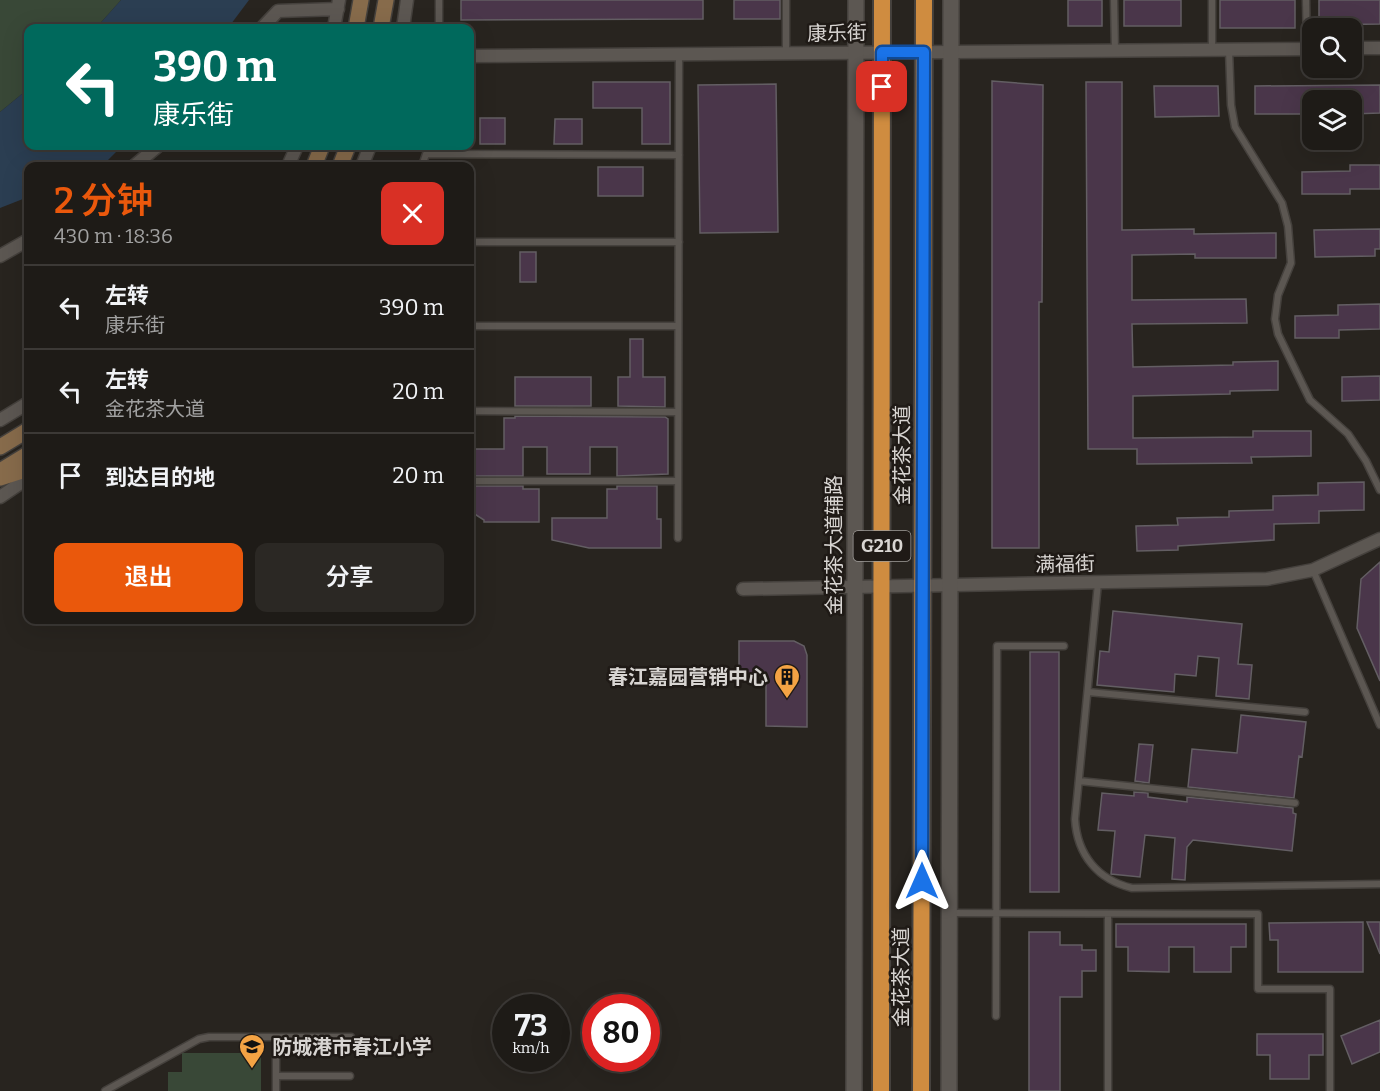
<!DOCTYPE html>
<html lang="zh">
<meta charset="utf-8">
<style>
:root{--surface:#1e1b17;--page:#2b2824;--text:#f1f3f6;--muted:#a1a1a1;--line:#3c3936;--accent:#ea580c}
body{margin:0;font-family:Bitter,"Noto Sans SC",serif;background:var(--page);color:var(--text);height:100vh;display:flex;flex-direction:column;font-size:22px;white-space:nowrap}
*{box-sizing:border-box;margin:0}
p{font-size:20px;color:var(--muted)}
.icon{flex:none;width:33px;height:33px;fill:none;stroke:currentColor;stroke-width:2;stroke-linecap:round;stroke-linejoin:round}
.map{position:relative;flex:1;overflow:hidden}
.panel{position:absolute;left:24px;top:162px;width:450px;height:462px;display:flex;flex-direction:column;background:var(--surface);border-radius:12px;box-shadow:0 6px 24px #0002,0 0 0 2px var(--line)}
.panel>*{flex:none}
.guide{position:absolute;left:24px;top:24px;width:450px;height:126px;border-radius:12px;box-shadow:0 6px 24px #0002,0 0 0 2px var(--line);background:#00695c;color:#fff;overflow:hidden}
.buttons{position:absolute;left:1302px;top:18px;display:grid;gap:12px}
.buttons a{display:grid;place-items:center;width:60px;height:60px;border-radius:12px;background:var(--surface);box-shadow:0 6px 24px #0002,0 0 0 2px var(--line);font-size:30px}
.speed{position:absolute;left:492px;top:994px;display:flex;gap:12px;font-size:30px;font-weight:700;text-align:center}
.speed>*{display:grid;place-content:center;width:78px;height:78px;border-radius:50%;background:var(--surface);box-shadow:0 6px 24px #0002,0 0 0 2px var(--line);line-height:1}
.speed small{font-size:15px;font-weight:400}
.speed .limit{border:9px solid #d22;background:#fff;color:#111}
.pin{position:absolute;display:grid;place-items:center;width:51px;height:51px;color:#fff;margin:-26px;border-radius:12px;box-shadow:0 3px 9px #0006}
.me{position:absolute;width:66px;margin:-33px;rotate:0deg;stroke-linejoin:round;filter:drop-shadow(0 0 4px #0008)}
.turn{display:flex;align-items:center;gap:21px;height:126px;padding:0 30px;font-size:27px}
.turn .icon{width:78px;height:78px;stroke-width:2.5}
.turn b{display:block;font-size:42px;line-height:51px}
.round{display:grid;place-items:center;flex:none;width:63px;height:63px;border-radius:12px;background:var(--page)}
.head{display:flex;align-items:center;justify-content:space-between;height:102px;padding:0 30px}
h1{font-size:36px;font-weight:600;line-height:45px;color:var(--accent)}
.action{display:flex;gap:12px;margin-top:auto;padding:12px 30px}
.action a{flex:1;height:69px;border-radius:12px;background:var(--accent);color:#fff;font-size:24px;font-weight:600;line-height:69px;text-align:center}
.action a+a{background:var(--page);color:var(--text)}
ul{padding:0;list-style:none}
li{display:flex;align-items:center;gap:18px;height:84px;padding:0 30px;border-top:2px solid var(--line)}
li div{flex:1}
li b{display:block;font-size:22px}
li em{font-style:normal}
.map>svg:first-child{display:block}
.green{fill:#394837}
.water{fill:#2b3e52}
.building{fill:#4a364a;stroke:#635e63;stroke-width:1.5}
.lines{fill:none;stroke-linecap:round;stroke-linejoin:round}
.service-casing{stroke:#45413d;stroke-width:9}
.minor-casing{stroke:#45413d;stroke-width:15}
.tertiary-casing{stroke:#45413d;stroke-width:18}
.secondary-casing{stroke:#45413d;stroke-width:18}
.trunk-casing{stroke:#45413d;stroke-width:20}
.service{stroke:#5c5752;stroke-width:6}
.minor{stroke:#5c5752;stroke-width:12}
.tertiary{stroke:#5c5752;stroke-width:15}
.secondary{stroke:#876b4b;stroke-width:15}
.trunk{stroke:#cf8c40;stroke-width:16}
.route-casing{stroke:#114b97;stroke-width:15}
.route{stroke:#1a73e8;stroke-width:10}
.labels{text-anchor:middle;stroke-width:5;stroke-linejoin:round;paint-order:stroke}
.shield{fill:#1f1a16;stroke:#a09d9a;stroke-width:1.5}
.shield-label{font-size:18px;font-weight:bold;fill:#d8d5d2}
.street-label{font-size:20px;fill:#d8d5d2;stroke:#1f1a16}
.poi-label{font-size:20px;font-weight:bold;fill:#d8d5d2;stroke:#1f1a16;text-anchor:end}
</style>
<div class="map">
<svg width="1380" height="1091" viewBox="0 0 1380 1091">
<rect width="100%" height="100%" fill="#28241f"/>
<path class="green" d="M0,0h121l-25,28h-68v61l-28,23z
M182,1053h79v38h-93v-19h14z"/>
<path class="water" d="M121,0h128l-21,28h-132z
M28,89v57h94l-20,20h-74v31l-28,11v-96z"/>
<path class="building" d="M461,0h242v19l-242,1z
M734,0h46v19h-46z
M1068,0h34v26h-34z
M1124,0h57v26h-57z
M1220,0h75v28h-75z
M1319,0h61v24l-61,1z
M992,81l51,4 -1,217h-3v246h-47z
M593,82h77v62h-28v-36h-49z
M1086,82h36v148l72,-1v5l82,-1v25h-81v-4l-63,1v45l114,-1 1,24 -115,1 1,43 100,-2v-3l45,-1v29l-48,1v3l-97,2v42l120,-1v-6h58v25l-60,1 1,6 -115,1v-15h-49z
M776,84l2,148 -78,1 -2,-148z
M1380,85v28l-28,1v-14h-40v14h-57v-28z
M1154,86h64l1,30 -64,1z
M480,118h25v26h-25z
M555,119h27v25h-28z
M1350,165h30v24h-30v5h-48v-22l48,-1z
M598,167h45v29h-45z
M1380,229v20h-5v7l-60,1 -1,-27z
M520,252h16v30h-16z
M1380,304v25l-41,1v8h-44v-22l43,-1v-10z
M630,339h13v38h22v30l-47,-1v-29h12z
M1380,376v24l-38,1v-24z
M515,377h76v29h-76z
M515,416l150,1 3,2v55l-51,2v-29h-27v27h-43v-27h-24v29h-53v-27h34v-31h11z
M1364,482v28l-45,1v12l-45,1v16l-96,6v4l-41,1 -1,-25 42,-1 -1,-7 52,-1v-6l44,-1v-14l45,-1v-12z
M470,486h53v3h16v33h-55v-2l-14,-9z
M617,486h40v33h4v29h-72l-37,-8v-22h55v-29h10z
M1380,562v119l-23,-53 4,-49z
M1113,611l129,13 -4,40 14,1 -3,34 -33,-3 3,-38 -21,-2 -2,20 -21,-2 -1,18 -77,-7 3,-34 9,1z
M739,641h55l10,5 3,9v72l-41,-1v-52h-27z
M1030,652h29v240h-29z
M1241,715l65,7 -4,35 -3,-1 -5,42 -106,-11 4,-38 45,4z
M1139,744l14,1 -4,38 -14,-2z
M1134,792l14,1v4l39,5v-5l106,11v5l3,1 -4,37 -99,-11 -6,7 -2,33 -13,-1 3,-41 -30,-3 -5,42 -29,-3 4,-43 -17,-1 4,-37 32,3z
M1363,922v50h-85v-32h-8l-1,-17z
M1367,922h13v32z
M1116,924h130v23h-15v25h-37v-25h-25v25l-41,-1v-24h-12z
M1029,932h31v13h22v5h14v21h-14v26h-22v94h-31z
M1380,1020v32l-28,12 -11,-28z
M1257,1034h66v21h-14v24h-39v-24h-13z"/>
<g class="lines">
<defs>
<path id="service" d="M439,0v28
M786,0v53
M1114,0l1,50
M1212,0v50
M1306,0l1,49
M1229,50l2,55 4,22 47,76 6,23 3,37 -13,32 -3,24 3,15 32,66 38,34 18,27 14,29
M422,166l4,-12 253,1
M470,242h209
M470,326h208
M470,411l208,1
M470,481h208
M678,538l1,-483
M1313,570l67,155
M1098,583l-23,236c2,36 23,61 57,69l248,-4
M1088,692l217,20
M1079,781l216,22
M949,913l309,1v75h72v102
M996,1016l1,-370h67
M276,1037h75
M276,1076h74
M105,1091l94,-52 10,-2h67v54
M1108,1091v-177"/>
<path id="minor" d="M262,28l16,-17 60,-2
M334,28l5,-28
M403,28l4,-28
M1352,48h28
M470,56l842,-7
M134,166l24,-20
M288,166l9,-20
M362,166l8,-20
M0,256l28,-16
M0,420l28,-17
M0,497l28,-19
M743,589l524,-10 46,-9 67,-31"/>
<path id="tertiary" d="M854,1091l2,-1091
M949,1091l2,-1091"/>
<path id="secondary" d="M356,28l5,-28
M381,28l5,-28
M314,166l8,-20
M340,166l8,-20
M0,447l28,-17
M0,471l28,-17
M0,478l28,-9"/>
<path id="trunk" d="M881,1091l1,-1091
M921,1091l3,-1091"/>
</defs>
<use href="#service" class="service-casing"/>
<use href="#minor" class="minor-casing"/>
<use href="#tertiary" class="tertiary-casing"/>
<use href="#secondary" class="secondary-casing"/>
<use href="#trunk" class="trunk-casing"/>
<use href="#service" class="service"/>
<use href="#minor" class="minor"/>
<use href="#tertiary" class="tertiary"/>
<use href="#secondary" class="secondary"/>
<use href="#trunk" class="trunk"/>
</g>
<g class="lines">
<defs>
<path id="route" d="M882,87v-35h42l-2,829"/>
</defs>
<use href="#route" class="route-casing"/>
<use href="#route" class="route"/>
</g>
<defs>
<symbol id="building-pin" viewBox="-11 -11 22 30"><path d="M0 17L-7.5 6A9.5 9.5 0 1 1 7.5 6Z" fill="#f4a344" stroke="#1f1a16"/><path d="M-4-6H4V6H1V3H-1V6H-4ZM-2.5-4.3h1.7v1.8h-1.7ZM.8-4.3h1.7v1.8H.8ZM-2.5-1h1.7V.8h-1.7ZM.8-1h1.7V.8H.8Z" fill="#111"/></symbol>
<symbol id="school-pin" viewBox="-11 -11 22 30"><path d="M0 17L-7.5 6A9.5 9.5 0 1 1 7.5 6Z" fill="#f4a344" stroke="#1f1a16"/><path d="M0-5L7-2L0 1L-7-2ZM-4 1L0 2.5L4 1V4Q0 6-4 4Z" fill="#111"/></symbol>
</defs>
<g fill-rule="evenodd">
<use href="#building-pin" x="772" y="662" width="30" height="40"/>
<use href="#school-pin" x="237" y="1032" width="30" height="40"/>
</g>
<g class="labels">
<rect class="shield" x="853.5" y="531" width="57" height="30" rx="4.5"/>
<g class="shield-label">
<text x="882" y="552">G210</text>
</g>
<g class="street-label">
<text transform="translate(837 33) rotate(-1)" y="7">康乐街</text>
<text transform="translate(902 455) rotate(-90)" y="7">金花茶大道</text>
<text transform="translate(834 545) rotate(-90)" y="7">金花茶大道辅路</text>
<text transform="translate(1065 564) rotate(-1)" y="7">满福街</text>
<text transform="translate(901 977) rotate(-90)" y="7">金花茶大道</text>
</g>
<g class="poi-label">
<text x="768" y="684">春江嘉园营销中心</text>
<text x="272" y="1054" text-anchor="start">防城港市春江小学</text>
</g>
</g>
</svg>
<div class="buttons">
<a><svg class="icon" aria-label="search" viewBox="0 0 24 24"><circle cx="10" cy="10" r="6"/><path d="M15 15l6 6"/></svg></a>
<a><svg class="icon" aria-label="layers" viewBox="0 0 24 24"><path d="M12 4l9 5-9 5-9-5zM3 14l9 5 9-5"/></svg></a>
</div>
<div class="speed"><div>73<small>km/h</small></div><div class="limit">80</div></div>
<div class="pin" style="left:882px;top:87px;background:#d93025"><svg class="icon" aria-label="arrive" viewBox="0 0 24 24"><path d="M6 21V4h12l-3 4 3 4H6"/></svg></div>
<svg class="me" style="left:922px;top:881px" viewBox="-20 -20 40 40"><path d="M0-17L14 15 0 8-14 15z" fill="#1a73e8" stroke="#fff" stroke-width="4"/></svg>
<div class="guide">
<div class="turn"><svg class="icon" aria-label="left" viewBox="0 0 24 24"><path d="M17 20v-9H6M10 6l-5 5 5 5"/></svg><div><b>390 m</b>康乐街</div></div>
</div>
<section class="panel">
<div class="head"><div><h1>2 分钟</h1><p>430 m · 18:36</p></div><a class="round" style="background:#d93025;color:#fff"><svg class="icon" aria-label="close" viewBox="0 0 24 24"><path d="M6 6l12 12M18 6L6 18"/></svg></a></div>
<ul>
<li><svg class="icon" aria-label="left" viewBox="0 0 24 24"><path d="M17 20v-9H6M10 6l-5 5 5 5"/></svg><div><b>左转</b><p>康乐街</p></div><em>390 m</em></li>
<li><svg class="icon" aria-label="left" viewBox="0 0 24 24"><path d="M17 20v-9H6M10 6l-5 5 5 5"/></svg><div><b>左转</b><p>金花茶大道</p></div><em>20 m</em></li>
<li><svg class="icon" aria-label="arrive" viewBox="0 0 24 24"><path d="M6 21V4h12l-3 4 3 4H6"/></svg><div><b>到达目的地</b></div><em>20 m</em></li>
</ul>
<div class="action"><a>退出</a><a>分享</a></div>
</section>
</div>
